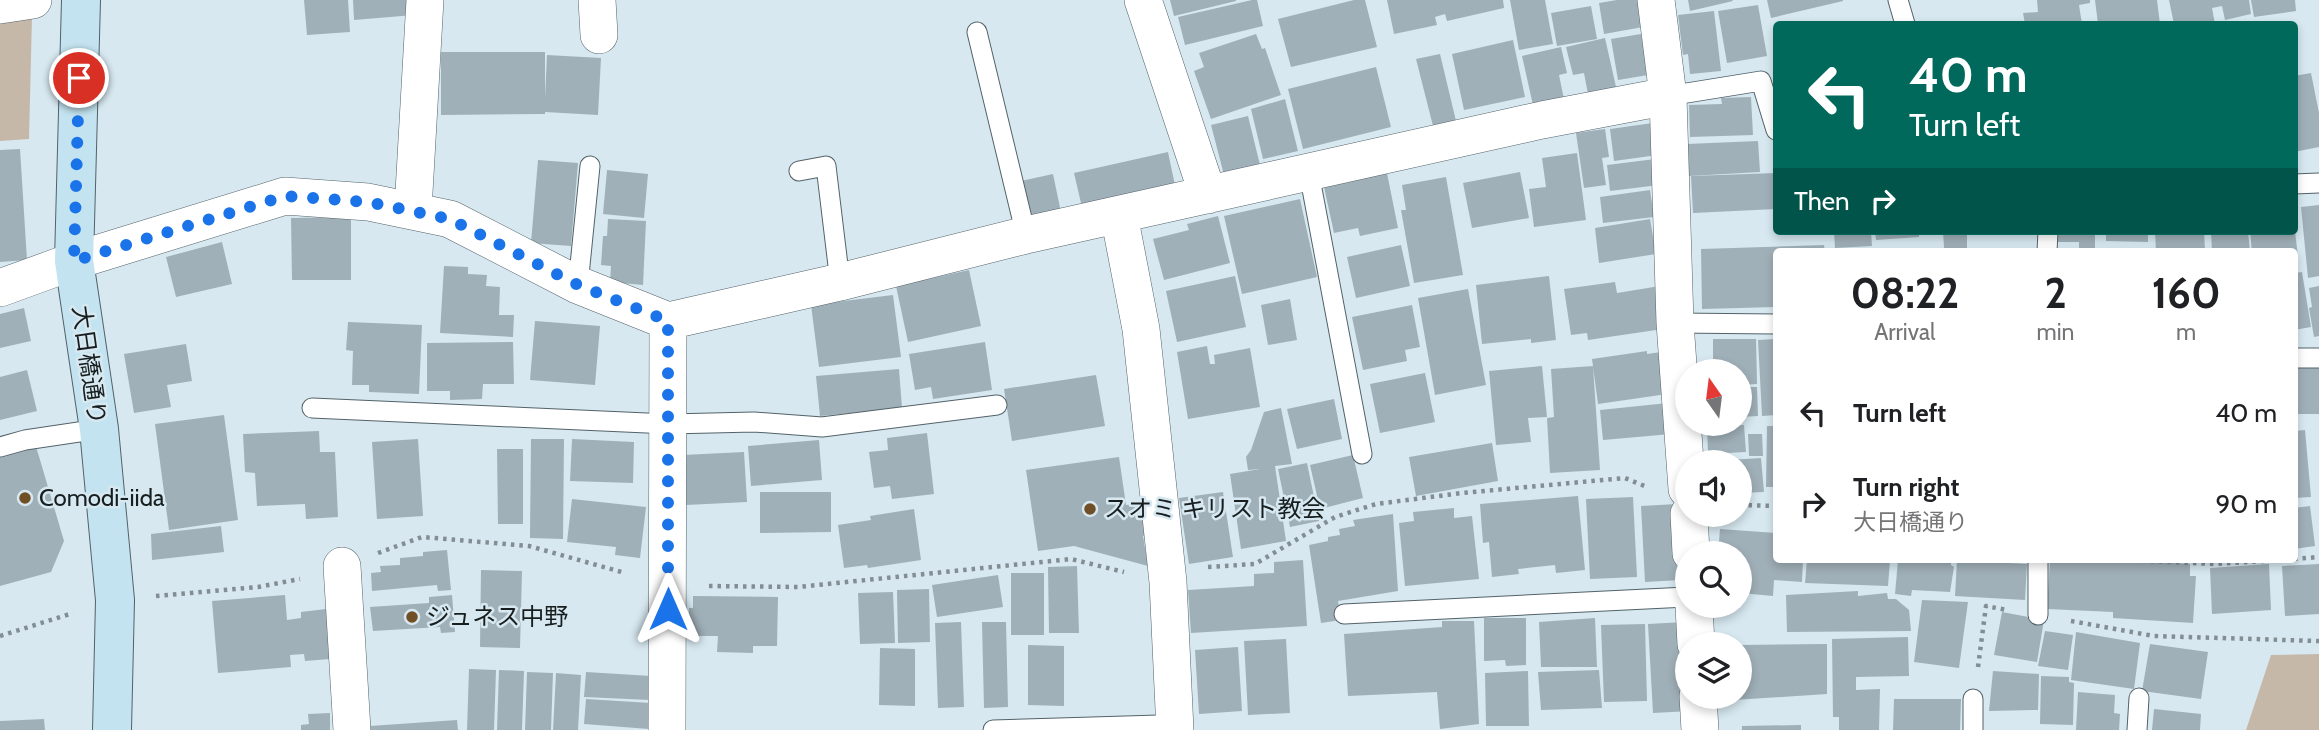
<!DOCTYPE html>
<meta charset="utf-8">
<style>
:root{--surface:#fff;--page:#f6f6f6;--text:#202124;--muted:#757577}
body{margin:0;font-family:Cabin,"Noto Sans JP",sans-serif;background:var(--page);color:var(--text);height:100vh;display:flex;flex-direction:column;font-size:26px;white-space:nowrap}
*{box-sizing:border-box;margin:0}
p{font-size:23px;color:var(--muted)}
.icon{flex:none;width:38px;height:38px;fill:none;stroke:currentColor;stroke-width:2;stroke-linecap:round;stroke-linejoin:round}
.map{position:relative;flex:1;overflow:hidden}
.side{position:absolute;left:1773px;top:248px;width:525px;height:315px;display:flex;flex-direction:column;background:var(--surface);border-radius:7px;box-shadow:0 4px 10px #0003}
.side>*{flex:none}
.guide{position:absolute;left:1773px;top:21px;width:525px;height:214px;border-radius:7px;box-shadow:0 4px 10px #0003;background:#00695c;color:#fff;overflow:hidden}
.needle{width:46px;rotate:346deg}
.controls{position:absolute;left:1675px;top:359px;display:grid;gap:14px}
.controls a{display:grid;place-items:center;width:77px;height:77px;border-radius:50%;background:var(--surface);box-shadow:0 4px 10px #0003;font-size:35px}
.pin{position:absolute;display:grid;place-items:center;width:60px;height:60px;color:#fff;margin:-30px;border:4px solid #fff;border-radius:50%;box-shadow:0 2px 7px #0007}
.me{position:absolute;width:77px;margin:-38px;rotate:0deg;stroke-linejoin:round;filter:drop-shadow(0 0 5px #0008)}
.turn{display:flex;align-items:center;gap:24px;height:147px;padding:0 21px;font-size:32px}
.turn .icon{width:91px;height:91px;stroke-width:2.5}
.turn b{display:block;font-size:49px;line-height:60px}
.then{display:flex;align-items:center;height:66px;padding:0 21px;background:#0003;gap:14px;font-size:26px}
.eta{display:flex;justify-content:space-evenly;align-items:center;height:119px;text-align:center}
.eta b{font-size:42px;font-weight:800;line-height:49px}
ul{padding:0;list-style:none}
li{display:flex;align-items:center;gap:21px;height:91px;padding:0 21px}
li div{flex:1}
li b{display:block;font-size:26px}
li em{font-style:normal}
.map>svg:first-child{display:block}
.green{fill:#c6b8a9}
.building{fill:#a0b0b8}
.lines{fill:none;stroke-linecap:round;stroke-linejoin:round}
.lane-casing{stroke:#536269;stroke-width:21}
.street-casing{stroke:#536269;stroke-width:38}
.secondary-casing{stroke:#536269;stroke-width:40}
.path{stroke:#828e93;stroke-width:4.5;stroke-dasharray:3.5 5;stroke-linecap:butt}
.lane{stroke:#fff;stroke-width:19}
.street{stroke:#fff;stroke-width:37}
.secondary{stroke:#c2e3ef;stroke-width:38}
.route{stroke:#1a73e8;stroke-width:12;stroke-dasharray:0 21.6}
.poi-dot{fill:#704f26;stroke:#d7e8f0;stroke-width:2.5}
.labels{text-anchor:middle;stroke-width:5;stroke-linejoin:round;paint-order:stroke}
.street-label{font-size:24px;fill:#171e20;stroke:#d7e8f0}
.poi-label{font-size:24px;fill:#171e20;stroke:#d7e8f0;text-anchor:start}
</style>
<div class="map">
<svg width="2319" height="730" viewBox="0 0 2319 730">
<rect width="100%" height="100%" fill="#d7e8f0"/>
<path class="green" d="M32,16l-3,123 -29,2v-120z
M2319,654v76h-73l25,-75z"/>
<path class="building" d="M304,0h44l2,32 -43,3z
M353,0h61v15l-60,5z
M1170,0h66v1l-62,15z
M1252,0h5l6,26 -78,19 -7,-28z
M1354,0h11l12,47 -86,20 -13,-48z
M1387,0h116l1,8 -57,13 -2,-7 -10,3 2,8 -43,9z
M1510,0h35l8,44 -34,6z
M1617,0h21l5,27 -39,7 -5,-31z
M1688,0h44l1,1 -43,10z
M1767,0h76v1l-72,17z
M2037,0h53v3l-11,2 3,19h-57l-2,-11 15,-1z
M2095,0h62l3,24h-62z
M2169,0h80l2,14 -26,6 -3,-14 -10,2 3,16h-41z
M2251,0h44l1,11 -42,6z
M1758,5l9,51 -40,7 -9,-52z
M1591,6l6,33 -40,7 -6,-33z
M1714,11l7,60 -31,3 -2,-20 -5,1 -5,-40z
M1256,34l6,15 3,-1 16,47 -70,24 -17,-48 10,-4 -5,-14z
M1641,34l7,41 -30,5 -7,-41z
M1605,38l11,49 -28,7 -4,-21 -11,2 -7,-28z
M1513,40l12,57 -61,13 -12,-56z
M1561,47l6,26 -8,2 5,24 -31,6 -11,-49z
M441,52h104v46l2,-43 54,3 -3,57 -53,-3v2l-104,1z
M1440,54l16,67 -23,5 -17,-67z
M1376,67l15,60 -88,22 -15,-60z
M2311,73l8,40v34l-25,5v-76z
M1751,97l2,38 -63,2 -1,-32 33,-1 -1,-6z
M1285,99l13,52 -35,8 -12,-50z
M1248,116l12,49 -36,10 -13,-50z
M1653,123l5,32 -44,6 -4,-32z
M1605,129l4,28 -7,1 4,27 -22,3 -8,-55z
M1758,141l2,31 -71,4 -2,-32z
M20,149l7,111 -27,2v-112z
M1168,152l9,43 -93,21 -10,-43z
M1577,153l9,67 -52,7 -5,-38 17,-2 -4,-29z
M1655,159l4,26 -49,6 -3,-26z
M538,160l40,3 -7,83 -40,-3z
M607,170l41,4 -4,44 -41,-4z
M1520,172l9,46 -57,10 -9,-45z
M1387,173l11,55 -38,8 -2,-8 -24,5 -10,-46z
M1776,173v36l-83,4 -2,-37z
M1053,174l10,48 -32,7 -10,-48z
M1446,177l17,98 -49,8 -13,-73h5l-4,-25z
M1650,190l4,27 -51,6 -3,-26z
M1300,199l17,78 -75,17 -18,-78z
M2319,205v71l-11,2 -7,-71z
M1218,216l12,47 -66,17 -11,-41 36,-9 -2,-6z
M351,217v63h-59l-1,-62z
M608,219l38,2 -3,64 -33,-3 1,-16 -10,-1 2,-29h4z
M1650,219l6,35 -57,9 -4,-35z
M1834,231h37l1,15 -37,2z
M1875,231h44v6l-43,3z
M1943,231h24v17h-23z
M2054,231h41v21h-16v-10h-25z
M2106,231h42v11l-42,-1z
M2155,231h49l1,19 -49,2z
M2211,231h37l2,21h-38z
M2250,231h45l3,26 -4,1v-6h-42z
M222,242l10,42 -56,13 -10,-40z
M1401,245l9,41 -54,12 -9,-41z
M1824,245l1,7h-49v55l-74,2 -1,-60z
M444,266l24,1v7l19,1 -1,11 14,1 -1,28h15l-1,22 -73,-4z
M969,270l12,56 -73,16 -12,-56z
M2302,272l9,55 -17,3v-57z
M1235,276l11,51 -69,15 -11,-51z
M1549,276l7,64 -25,3v-4l-49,5 -6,-59z
M1615,282l2,11 43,-7 3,43 -75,11 -1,-7 -16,2 -7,-46z
M2319,286v50l-5,1 -5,-29 3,-1 -3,-19z
M1468,289l18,96 -51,10 -17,-97z
M893,295l8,62 -82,10 -8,-62z
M1290,299l7,41 -29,5 -7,-40z
M1412,305l8,42 -15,3 2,11 -44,9 -11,-53z
M24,308l7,33 -31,7v-34z
M535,321l65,5 -5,59 -65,-5z
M348,322l74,3 -3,69 -50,-2v-7h-17l1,-34 -7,-1z
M1713,339h43l1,45 -17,1v-14h-27z
M1776,339v76l-14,1 -4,-76z
M513,342l1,42h-31l-1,15 -32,1v-9h-23v-48z
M985,342l7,48 -59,9 -2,-12 -16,3 -6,-36z
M186,344l6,37 -25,4 4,22 -37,6 -10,-59z
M1207,346l3,18h5l-1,-9 36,-7 10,59 -72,12 -11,-67z
M1647,351v3l14,-2 6,42 -69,10 -6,-45z
M2294,364h25v50h-25z
M1542,366l5,51 -19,1 3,24 -35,3 -7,-74z
M1593,366l7,104 -50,3 -3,-55 7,-1 -3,-48z
M899,369l3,39 -82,8 -4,-40z
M27,370l10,41 -37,9v-43z
M1425,373l10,49 -55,11 -10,-49z
M1096,375l9,51 -93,15 -8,-52z
M1740,387h17l1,29 -18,1z
M1334,399l8,40 -45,10 -10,-40z
M1668,403l3,31 -68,6 -3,-30z
M1281,408l11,56 -17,2 11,75 -45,8 -11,-75 30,-5 -12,1 -2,-13 5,-7 13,-38z
M224,415l14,105 -69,10 -14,-106z
M1744,425l2,27 -38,2 -1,-28z
M1767,426h9v61h-10z
M2305,430l6,67 -17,1v-67z
M319,431l1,21h15l3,65 -32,2 -1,-15 -48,2 -2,-33 -10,-1 -2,-38z
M927,433l7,61 -42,5 -2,-13 -16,2 -5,-36 19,-2 -1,-12z
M1748,434h14l1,22h-14z
M418,439l5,77 -46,3 -5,-77z
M531,439h33l-1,100 -33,-1z
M572,439l62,3 -1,41 -63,-2z
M819,440l3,40 -71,6 -3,-40z
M35,443l29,98 -13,31 -51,14v-132z
M1492,443l6,38 -82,15 -7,-39z
M497,449h26v75h-25z
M744,452l3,50 -61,3 -3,-50z
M1353,455l10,43 -43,11 -10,-44z
M1119,457l7,48 19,-3 5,33 -7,1 5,30 -74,-20 -36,5 -12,-81z
M1761,458l3,34 -24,1v-31h-11v-2z
M1307,463l12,58 -29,6 -12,-58z
M760,492h71v40l-71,1z
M1223,492l10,65 -44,7 -10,-66z
M1578,496l7,74 -29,3 -1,-8 -37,4 1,5 -27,3 -3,-35 -6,1 -3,-39z
M1633,497l4,80 -47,2 -4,-80z
M572,499l74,8 -6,51 -25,-3 1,-8 -49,-5z
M1677,504l4,76 -36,2 -4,-76z
M2310,506l5,40 -21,3v-41z
M1454,508v10l18,-2 7,63 -74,7 -6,-63 15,-2 -1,-9z
M914,509l7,51 -53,8 -1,-3 -23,3 -6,-43 33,-5 -1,-4z
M1393,514l5,77 -60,10 3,19 -20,3 -12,-78 19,-4v-4l12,-2 -1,-6 16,-3 -2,-6z
M221,526l3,26 -72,8 -1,-26z
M1720,529l56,4v27h27l-1,22 -28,-2 -1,16 -33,-3v-40h-22z
M447,550l4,40 -13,1 -1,-6 -65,6 -1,-18 10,-1 -1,-6 20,-1v-7l23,-2v-4z
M1303,560l4,66 -116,7 -3,-43 66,-4v-12l20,-1v-11z
M1807,560h83l-2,26 -83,-3z
M1898,560h53v5l3,2 -4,25 -38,-2 -1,6 -16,-2z
M1957,560l70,4 -2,36 -70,-4z
M2050,560h73l67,4v12h6l-3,47 -80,-5v-6l-66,-3z
M2269,564l2,46 -59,4 -2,-46z
M2319,564v50l-34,2 -3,-50z
M1077,566l2,67h-30l-1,-66z
M481,570l41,1 -2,77 -40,-1z
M1011,573h33v62h-33z
M998,575l5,32 -66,10 -5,-32z
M929,589l1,53 -32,1 -1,-53z
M1858,591v5l29,-3 1,6h8l13,11 2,21 -124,1 -1,-37z
M893,592l2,51 -35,1 -2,-51z
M285,595l2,25 14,-2v-6l25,-3 4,50 -25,2 -1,-7 -14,1 1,12 -73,6 -6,-72z
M452,595l3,37 -14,1 -1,-6 -67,4 -3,-24 59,-4v-6z
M693,596l85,1 -1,49h-24v7l-36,-1 1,-16h-23v-10h-6v-18h4z
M1922,600l46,2 -9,66 -45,-6z
M2002,612l42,8 -7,42 -43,-7z
M1484,618h42v47l-20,1 -1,-6 -21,1z
M1595,618l2,49h-56l-2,-45z
M1442,621h32l5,103 -39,5 -3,-37 -89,4 -4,-62 98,-7z
M961,622l3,85 -26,1 -3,-85z
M982,622h24l2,85 -24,1z
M1685,622l2,74 4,15 -38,2 -5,-89z
M1645,624l2,77 -43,1 -3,-77z
M2045,631l28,4 -5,35 -30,-4z
M2076,632l64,11 -6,46 -63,-9z
M1908,637l1,39 -53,1v13l24,-1 -1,41h-40v-13h-6l-1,-78z
M1286,639l4,74 -42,2 -4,-74z
M1827,644v50l-93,6v-4h6v-51z
M2150,644l58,8 -7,47 -59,-8z
M1028,645l36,1v60l-36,-1z
M1238,647l4,64 -43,3 -4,-64z
M880,648l35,1v57l-36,-1z
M469,669l27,1 -2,60h-27z
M499,670l25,1 -2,59h-25z
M1599,670l3,38 -61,2 -3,-38z
M1528,671l1,55h-43l-1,-53z
M1993,671l46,3 -1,36 -49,1z
M527,672l26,1 -2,57h-26z
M586,672l65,4 -1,24 -66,-3z
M556,673l25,2 -3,55h-25z
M2041,676l28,1v5l5,1 -1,42 -33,-1z
M2078,692l37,3 -1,18 6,1 -1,16h-43z
M586,699l65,4 -2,26 -65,-5z
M1894,699h67l-1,31h-67z
M2154,709l47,5 -1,16h-48z
M330,713v17h-29v-5l8,-1 -1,-10z
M44,719l1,11h-45v-9z
M457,720l1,10h-88v-4z
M1801,725v5h-59v-4z"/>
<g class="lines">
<defs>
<path id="lane" d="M1898,0l7,24
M977,32l49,203
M1668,96l93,-15 15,49
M799,171l27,-5 14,116
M1309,173l53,281
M2294,184l25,-1
M2047,252l1,-21
M578,285l12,-119
M1675,323l101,1
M2294,358h25
M312,408l357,16 85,-2 68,5 175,-22
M0,447l25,-7 74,-11
M1344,614l343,-17
M2038,615v-55
M993,730l166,-5 16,4
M1973,730v-31
M2137,730l2,-32"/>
<path id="street" d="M597,0l2,35
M1143,0l65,195
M1656,0l12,96 7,227 12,166
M0,5l33,-5
M413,210l12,-210
M1119,215l22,114 27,253 7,148
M0,288l74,-27 211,-65 83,6 82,17 128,66 90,36 172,-39 186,-47 516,-115 126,-24
M1689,514l2,39
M342,566l10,164
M1694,606l2,38
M1698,696l2,34
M667,730l1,-409"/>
<path id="secondary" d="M81,0l-7,261 25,168 16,171 -3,130"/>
</defs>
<use href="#lane" class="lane-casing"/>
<use href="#street" class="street-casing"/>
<use href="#secondary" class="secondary-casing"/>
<path class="path" d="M1740,505l36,1
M378,553l44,-16 107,9 96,27
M2294,559l25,-2
M2125,560l90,4 64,-4
M1208,567l47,-3 80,-47 41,-13 86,-11 163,-15 22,9
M709,586l89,1 273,-28 53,13
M156,596l102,-9 42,-8
M2071,621l83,15 165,5
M0,636l73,-23
M1978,667l8,-61 21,4"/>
<use href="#lane" class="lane"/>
<use href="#street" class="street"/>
<use href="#secondary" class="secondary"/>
</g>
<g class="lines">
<path class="route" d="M79,78l-5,183 211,-65 83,6 82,17 128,66 90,36v288"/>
</g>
<g class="poi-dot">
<circle cx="25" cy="498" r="7"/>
<circle cx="1090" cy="509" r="7"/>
<circle cx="412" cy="617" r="7"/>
</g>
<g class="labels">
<g class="street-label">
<text transform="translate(89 365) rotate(82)" y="8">大日橋通り</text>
</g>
<g class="poi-label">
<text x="39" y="506">Comodi-iida</text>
<text x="1104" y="517">スオミ キリスト教会</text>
<text x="426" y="625">ジュネス中野</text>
</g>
</g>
</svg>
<div class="controls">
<a><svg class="needle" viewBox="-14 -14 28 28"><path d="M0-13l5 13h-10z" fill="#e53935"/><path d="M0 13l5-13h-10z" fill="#757577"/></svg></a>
<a><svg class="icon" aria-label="sound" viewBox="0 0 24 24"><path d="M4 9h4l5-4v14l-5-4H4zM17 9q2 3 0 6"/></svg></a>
<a><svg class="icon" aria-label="search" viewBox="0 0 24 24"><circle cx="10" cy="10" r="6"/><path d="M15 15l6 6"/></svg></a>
<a><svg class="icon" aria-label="layers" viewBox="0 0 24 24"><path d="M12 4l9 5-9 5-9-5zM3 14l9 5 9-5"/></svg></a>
</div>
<div class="pin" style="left:79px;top:78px;background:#d93025"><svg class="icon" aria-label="arrive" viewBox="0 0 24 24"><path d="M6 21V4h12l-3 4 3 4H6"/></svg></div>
<svg class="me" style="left:668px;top:609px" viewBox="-20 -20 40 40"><path d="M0-17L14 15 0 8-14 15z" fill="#1a73e8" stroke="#fff" stroke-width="4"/></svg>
<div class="guide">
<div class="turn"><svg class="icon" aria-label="left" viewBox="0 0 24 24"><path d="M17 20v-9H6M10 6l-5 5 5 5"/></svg><div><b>40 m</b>Turn left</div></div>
<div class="then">Then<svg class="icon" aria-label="right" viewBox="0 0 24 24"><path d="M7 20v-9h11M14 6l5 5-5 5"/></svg></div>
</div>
<section class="side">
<div class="eta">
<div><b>08:22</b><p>Arrival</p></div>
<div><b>2</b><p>min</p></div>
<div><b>160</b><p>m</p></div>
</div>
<ul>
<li><svg class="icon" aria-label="left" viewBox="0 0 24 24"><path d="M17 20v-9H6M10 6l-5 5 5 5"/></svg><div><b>Turn left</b></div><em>40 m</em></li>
<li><svg class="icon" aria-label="right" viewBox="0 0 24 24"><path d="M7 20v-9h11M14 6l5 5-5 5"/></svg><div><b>Turn right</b><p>大日橋通り</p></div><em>90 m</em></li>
</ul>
</section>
</div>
